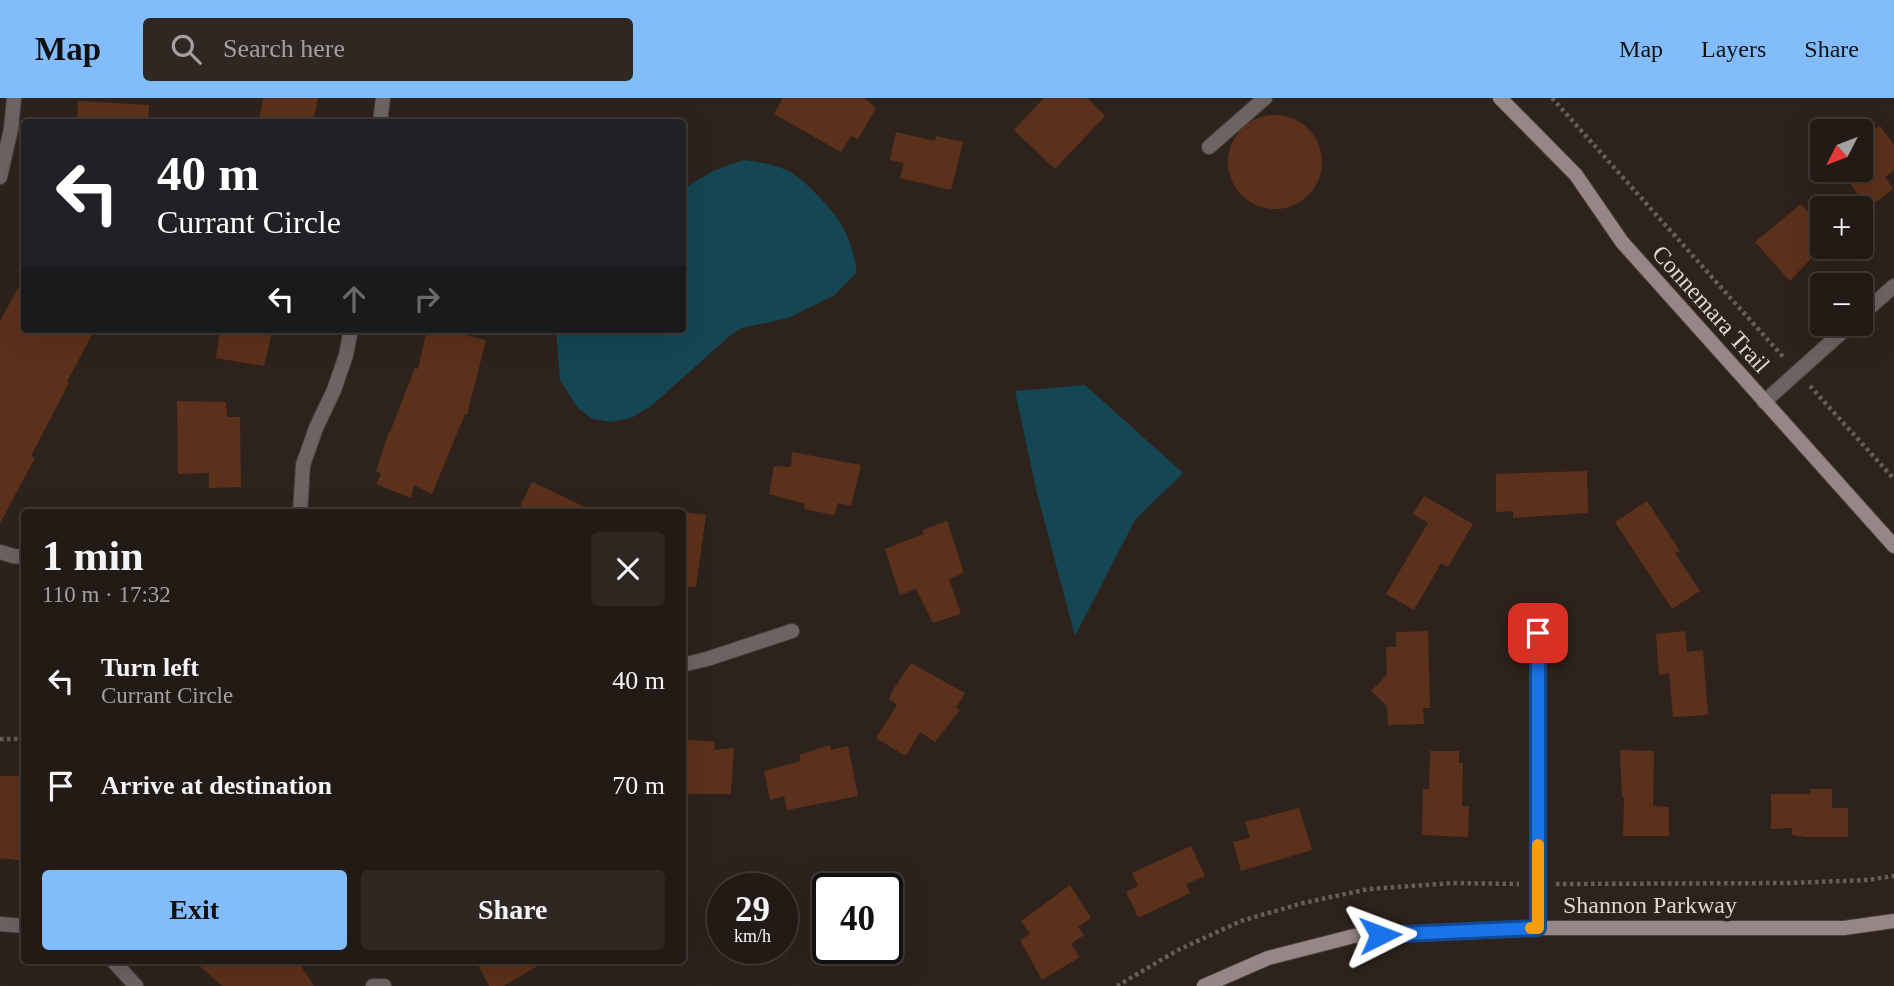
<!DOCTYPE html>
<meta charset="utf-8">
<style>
:root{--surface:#221a15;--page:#2e2722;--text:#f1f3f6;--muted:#a2a1a0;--line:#3f3834;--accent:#82bcfa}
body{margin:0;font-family:"Times New Roman",serif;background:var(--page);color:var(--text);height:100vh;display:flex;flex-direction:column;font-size:26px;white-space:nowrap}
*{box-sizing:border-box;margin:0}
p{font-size:23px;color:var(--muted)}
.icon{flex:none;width:38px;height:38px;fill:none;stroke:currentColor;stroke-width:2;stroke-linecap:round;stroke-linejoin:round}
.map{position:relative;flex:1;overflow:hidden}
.panel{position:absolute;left:21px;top:411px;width:665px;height:455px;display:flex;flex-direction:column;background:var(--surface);border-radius:7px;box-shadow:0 7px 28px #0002,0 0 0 2px var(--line)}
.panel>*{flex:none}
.guide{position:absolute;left:21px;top:21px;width:665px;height:214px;border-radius:7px;box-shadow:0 7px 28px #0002,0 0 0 2px var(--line);background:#202124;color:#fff;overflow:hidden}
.needle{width:46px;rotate:228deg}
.controls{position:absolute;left:1810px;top:21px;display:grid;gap:14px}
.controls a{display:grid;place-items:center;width:63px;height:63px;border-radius:7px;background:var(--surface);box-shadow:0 7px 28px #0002,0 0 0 2px var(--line);font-size:35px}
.speed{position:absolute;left:707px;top:775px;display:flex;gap:14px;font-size:35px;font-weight:700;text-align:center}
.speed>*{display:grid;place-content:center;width:91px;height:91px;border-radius:50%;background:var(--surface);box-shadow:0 7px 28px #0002,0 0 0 2px var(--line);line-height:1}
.speed small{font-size:18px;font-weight:400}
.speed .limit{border:4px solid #111;border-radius:10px;background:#fff;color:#111}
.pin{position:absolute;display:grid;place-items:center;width:60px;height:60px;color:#fff;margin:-30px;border-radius:14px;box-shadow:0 4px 10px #0006}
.me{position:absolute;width:77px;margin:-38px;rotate:87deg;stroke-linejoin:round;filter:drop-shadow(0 0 5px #0008)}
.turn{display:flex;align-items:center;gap:24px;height:147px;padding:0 21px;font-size:32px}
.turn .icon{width:91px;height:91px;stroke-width:2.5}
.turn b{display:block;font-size:49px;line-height:60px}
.lanes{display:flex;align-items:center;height:66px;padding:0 21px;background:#0003;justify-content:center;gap:35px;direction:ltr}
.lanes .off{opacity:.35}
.round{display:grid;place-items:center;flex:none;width:74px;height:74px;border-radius:7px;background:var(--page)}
.head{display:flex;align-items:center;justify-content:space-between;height:119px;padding:0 21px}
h1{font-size:42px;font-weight:800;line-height:52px}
.cta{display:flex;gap:14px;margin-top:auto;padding:14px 21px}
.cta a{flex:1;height:80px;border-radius:7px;background:var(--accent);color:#111;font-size:28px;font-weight:800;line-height:80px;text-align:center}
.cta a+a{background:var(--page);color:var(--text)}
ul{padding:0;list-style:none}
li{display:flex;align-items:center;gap:21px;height:105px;padding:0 21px}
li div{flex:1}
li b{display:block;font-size:26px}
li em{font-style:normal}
header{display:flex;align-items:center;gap:42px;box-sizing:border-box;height:98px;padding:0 35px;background:var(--accent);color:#111}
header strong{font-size:33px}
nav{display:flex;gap:38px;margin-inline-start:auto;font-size:24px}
.search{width:490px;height:63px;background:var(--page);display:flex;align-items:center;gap:18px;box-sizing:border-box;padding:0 24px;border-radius:7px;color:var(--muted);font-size:26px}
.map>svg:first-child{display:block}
.water{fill:#144753}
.building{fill:#5c311b}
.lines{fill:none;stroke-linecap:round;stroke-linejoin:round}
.lane-casing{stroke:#4a3f39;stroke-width:16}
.street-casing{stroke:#4a3f39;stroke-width:16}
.secondary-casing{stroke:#4a3f39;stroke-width:16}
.path{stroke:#685d58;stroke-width:4.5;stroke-dasharray:3.5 3.5;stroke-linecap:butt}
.lane{stroke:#6c6463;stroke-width:14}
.street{stroke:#6c6463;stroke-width:14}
.secondary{stroke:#948786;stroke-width:14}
.route-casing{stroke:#114b97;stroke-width:18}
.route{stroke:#1a73e8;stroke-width:12}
.slow{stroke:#f59e0b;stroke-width:12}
.labels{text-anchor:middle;stroke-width:7;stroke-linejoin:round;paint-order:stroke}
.street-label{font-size:24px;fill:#dfd7d3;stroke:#2e221c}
</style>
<header>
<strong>Map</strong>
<div class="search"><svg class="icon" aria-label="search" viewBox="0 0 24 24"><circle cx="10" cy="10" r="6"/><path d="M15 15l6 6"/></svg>Search here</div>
<nav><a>Map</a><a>Layers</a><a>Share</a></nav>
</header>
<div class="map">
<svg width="1894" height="888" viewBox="0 0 1894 888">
<rect width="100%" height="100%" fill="#2e221c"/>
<path class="water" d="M744,62c16,2 34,5 48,13 11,6 41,37 47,48 8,12 18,38 17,52l-21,22 -47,23 -46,10 -10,6 -81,72 -20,12 -20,4 -19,-3 -14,-11 -18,-28 -4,-51h126l1,-140 30,-18z
M1085,287l98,88 -48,47 -60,116 -38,-143 -22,-102z"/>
<path class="building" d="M263,0h55l-5,24h-54z
M783,0h81l12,10 -18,31 -7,-3 -10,16 -67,-38z
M1044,0h43l18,18 -50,53 -41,-39z
M78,3l71,4 -1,17h-71z
M1228 64a47 47 0 1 1 94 0a47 47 0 1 1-94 0Z
M1880,28l14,19v25l-9,7 8,12 -25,19 -28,-38h20v-32z
M896,34l39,9 1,-5 27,6 -12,48 -51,-12 4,-15 -14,-3z
M1801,106l21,23v20l-32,34 -35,-39z
M24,179v52h71l-28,53 2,1 -38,73 4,2 -35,65v-202z
M220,231h53l-9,37 -48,-8z
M427,231h40l-2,6 21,5 -19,75 -2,-1 -33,80 -18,-9 -3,13 -35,-14 5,-10 -5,-3 13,-39h1l25,-64 3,1z
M177,303l49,1 1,15h13l1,70 -32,1v-15l-31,1z
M792,354l69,13 -10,41 -13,-3 -4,12 -30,-6 1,-5 -36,-10 5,-28 17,1z
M1587,373l1,42 -75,5v-7l-17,1v-38z
M532,384l66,31h-81z
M1424,398l49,28 -25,43 -7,-4 -27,47 -28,-16 42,-71 -15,-9z
M1647,403l33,50 -5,2 25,38 -28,18 -57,-87z
M682,414l24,3 -10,72 -14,-1z
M947,423l17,52 -15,6 12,35 -28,9 -17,-34 -16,6 -15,-46 39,-15 -2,-4z
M1428,533l2,77h-7l1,16 -36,1 -1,-19 -16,-15 16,-16 -1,-28h10v-15z
M1685,533l2,21 16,-2 5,65 -35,2 -4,-44 -10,2 -3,-41z
M911,565l54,30 -9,15 4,2 -25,32 -15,-10 -14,24 -30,-18 21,-33 -8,-6 4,-9z
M682,641l33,3 -1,8 20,-2 -3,46h-49z
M830,647l1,5 17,-4 10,50 -71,14 -3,-14 -14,4 -6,-29 37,-10 -2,-6z
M1620,652l34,1 -1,55 16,1v29h-46l1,-39h-2z
M1430,653h29v12h4l-1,43h7l-1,31 -46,-2 1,-46h6z
M0,678h24v85l-24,-3z
M1810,691h22v19h16v29h-43l-13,-2v-7l-21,1v-35h39z
M1299,710l13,42 -71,21 -8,-29 17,-4 -5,-16z
M1191,748l14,30 -19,8 4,9 -41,20 -11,4 -12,-25 12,-6 -6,-13z
M1070,787l21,33 -13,9 6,8 -13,9 9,13 -38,23 -22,-40 10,-6 -9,-13z
M194,863h104l16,25h-92z
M476,863h70l-42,25h-15z"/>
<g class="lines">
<defs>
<path id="lane" d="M1209,49l56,-49"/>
<path id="street" d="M380,24l3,-24
M0,79l11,-48 3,-31
M1860,218l34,-30
M1764,304l87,-78
M300,415l3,-48 13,-37 18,-38 12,-35 5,-26
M0,454l13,4 11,1
M682,567l25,-6 85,-28
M0,826l24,2
M1538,830v-295
M113,863l23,25
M373,888h11"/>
<path id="secondary" d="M1500,0l76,77 46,67 272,304
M1204,888l64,-28 86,-22 184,-8h306l50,-7"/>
</defs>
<use href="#lane" class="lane-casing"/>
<use href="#street" class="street-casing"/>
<use href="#secondary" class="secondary-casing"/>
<path class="path" d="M1552,0l233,261
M1810,288l84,93
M0,641h24
M1556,786l234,-1 77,-3 27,-4
M1117,888l61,-36 63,-29 62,-18 66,-14 84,-6 66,1"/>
<use href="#lane" class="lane"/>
<use href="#street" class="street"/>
<use href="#secondary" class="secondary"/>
</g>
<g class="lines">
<defs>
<path id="route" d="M1380,837l158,-7v-295"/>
</defs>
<use href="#route" class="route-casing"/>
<use href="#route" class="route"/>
<path class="slow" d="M1531,830h7v-83"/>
</g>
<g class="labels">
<g class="street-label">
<text transform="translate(1711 211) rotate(48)" y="8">Connemara Trail</text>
<text x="1650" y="815">Shannon Parkway</text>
</g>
</g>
</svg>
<div class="controls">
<a><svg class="needle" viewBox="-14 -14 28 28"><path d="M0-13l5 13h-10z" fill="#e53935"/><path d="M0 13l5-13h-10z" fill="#a2a1a0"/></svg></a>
<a>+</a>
<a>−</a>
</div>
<div class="speed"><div>29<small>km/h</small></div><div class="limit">40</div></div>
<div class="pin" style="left:1538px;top:535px;background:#d93025"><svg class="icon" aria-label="arrive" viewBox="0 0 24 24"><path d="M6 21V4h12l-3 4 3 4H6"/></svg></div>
<svg class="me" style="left:1380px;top:837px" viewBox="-20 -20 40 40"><path d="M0-17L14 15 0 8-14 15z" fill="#1a73e8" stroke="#fff" stroke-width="4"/></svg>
<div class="guide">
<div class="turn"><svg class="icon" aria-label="left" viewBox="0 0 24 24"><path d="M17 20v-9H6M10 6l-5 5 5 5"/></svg><div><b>40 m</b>Currant Circle</div></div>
<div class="lanes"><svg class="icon" aria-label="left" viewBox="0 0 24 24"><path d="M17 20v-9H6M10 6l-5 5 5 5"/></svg><svg class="icon off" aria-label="ahead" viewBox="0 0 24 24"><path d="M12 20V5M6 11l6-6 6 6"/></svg><svg class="icon off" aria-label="right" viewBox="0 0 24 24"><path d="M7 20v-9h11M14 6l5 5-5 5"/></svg></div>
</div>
<section class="panel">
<div class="head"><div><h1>1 min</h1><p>110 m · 17:32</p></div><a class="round"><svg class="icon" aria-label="close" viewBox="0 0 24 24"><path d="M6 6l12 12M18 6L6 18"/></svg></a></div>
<ul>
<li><svg class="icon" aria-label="left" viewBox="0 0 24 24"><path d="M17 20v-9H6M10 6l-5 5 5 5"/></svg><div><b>Turn left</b><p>Currant Circle</p></div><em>40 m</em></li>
<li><svg class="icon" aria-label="arrive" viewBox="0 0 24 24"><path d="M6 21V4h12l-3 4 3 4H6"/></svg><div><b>Arrive at destination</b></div><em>70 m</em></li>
</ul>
<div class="cta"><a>Exit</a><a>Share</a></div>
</section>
</div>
